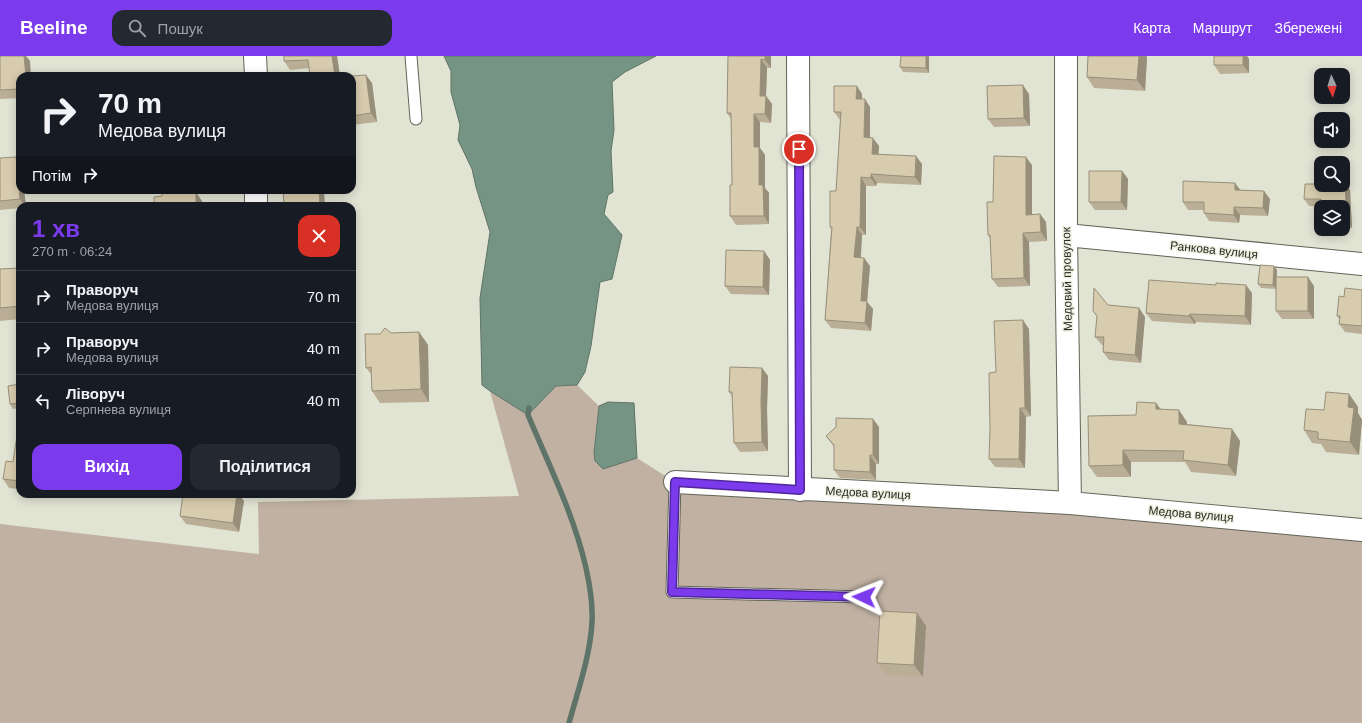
<!DOCTYPE html>
<html lang="uk">
<meta charset="utf-8">
<style>
:root{--surface:#171b24;--page:#242831;--text:#f1f3f6;--muted:#9ea1a6;--line:#363941;--accent:#7c3aed}
body{margin:0;font-family:Arial,sans-serif;background:var(--page);color:var(--text);height:100vh;display:flex;flex-direction:column;font-size:15px;white-space:nowrap}
*{box-sizing:border-box;margin:0}
p{font-size:13px;color:var(--muted)}
.icon{flex:none;width:22px;height:22px;fill:none;stroke:currentColor;stroke-width:2;stroke-linecap:round;stroke-linejoin:round}
.map{position:relative;flex:1;overflow:hidden}
.details{position:absolute;left:16px;top:146px;width:340px;height:296px;display:flex;flex-direction:column;background:var(--surface);border-radius:12px;box-shadow:0 2px 10px #0003}
.details>*{flex:none}
.hud{position:absolute;left:16px;top:16px;width:340px;height:122px;border-radius:12px;box-shadow:0 2px 10px #0003;background:#171b24;color:var(--text);overflow:hidden}
.needle{width:26px;rotate:176deg}
.fabs{position:absolute;left:1314px;top:12px;display:grid;gap:8px}
.fabs a{display:grid;place-items:center;width:36px;height:36px;border-radius:8px;background:var(--surface);box-shadow:0 2px 10px #0003;font-size:20px}
.pin{position:absolute;display:grid;place-items:center;width:34px;height:34px;color:#fff;margin:-17px;border:2px solid #fff;border-radius:50%;box-shadow:0 1px 4px #0007}
.me{position:absolute;width:44px;margin:-22px;rotate:272deg;stroke-linejoin:round;filter:drop-shadow(0 0 3px #0008)}
.turn{display:flex;align-items:center;gap:14px;height:84px;padding:0 16px;font-size:18px}
.turn .icon{width:52px;height:52px;stroke-width:2.5}
.turn b{display:block;font-size:28px;line-height:34px}
.then{display:flex;align-items:center;height:38px;padding:0 16px;background:#0003;gap:8px;font-size:15px}
.round{display:grid;place-items:center;flex:none;width:42px;height:42px;border-radius:12px;background:var(--page)}
.overview{display:flex;align-items:center;justify-content:space-between;height:68px;padding:0 16px}
h1{font-size:24px;font-weight:800;line-height:30px;color:var(--accent)}
.action{display:flex;gap:8px;margin-top:auto;padding:8px 16px}
.action a{flex:1;height:46px;border-radius:12px;background:var(--accent);color:#fff;font-size:16px;font-weight:800;line-height:46px;text-align:center}
.action a+a{background:var(--page);color:var(--text)}
ul{padding:0;list-style:none}
li{display:flex;align-items:center;gap:12px;height:52px;padding:0 16px;border-top:1px solid var(--line)}
li div{flex:1}
li b{display:block;font-size:15px}
li em{font-style:normal}
header{display:flex;align-items:center;gap:24px;box-sizing:border-box;height:56px;padding:0 20px;background:var(--accent);color:#fff}
header strong{font-size:19px}
nav{display:flex;gap:22px;margin-inline-start:auto;font-size:14px}
.search{width:280px;height:36px;background:var(--page);display:flex;align-items:center;gap:10px;box-sizing:border-box;padding:0 14px;border-radius:12px;color:var(--muted);font-size:15px}
.map>svg:first-child{display:block}
.green{fill:#c0b1a3}
.water{fill:#769484;stroke:#5f7468}
.lines{fill:none;stroke-linecap:round;stroke-linejoin:round}
.stream{stroke:#5f7468;stroke-width:5.5}
.service-casing{stroke:#626457;stroke-width:13}
.minor-casing{stroke:#626457;stroke-width:24}
.service{stroke:#fff;stroke-width:11}
.minor{stroke:#fff;stroke-width:22}
.wall{fill:#baaf96}
.shaded-wall{fill:#978f7a}
.building{fill:#d8ccaf;stroke:#978f7a}
.route-casing{stroke:#51269a;stroke-width:10}
.route{stroke:#7c3aed;stroke-width:7}
.labels{text-anchor:middle;stroke-width:3;stroke-linejoin:round;paint-order:stroke}
.street-label{font-size:12px;fill:#2a2b25;stroke:#eef0e0}
</style>
<header>
<strong>Beeline</strong>
<div class="search"><svg class="icon" aria-label="search" viewBox="0 0 24 24"><circle cx="10" cy="10" r="6"/><path d="M15 15l6 6"/></svg>Пошук</div>
<nav><a>Карта</a><a>Маршрут</a><a>Збережені</a></nav>
</header>
<div class="map">
<svg width="1362" height="667" viewBox="0 0 1362 667">
<rect width="100%" height="100%" fill="#e1e3d3"/>
<path class="green" d="M577,329l22,21 -5,47 1,9 8,6 34,-10 38,24 687,48v193h-1362v-199l259,30 -1,-52 261,-6 -29,-105 38,23 28,-28z"/>
<path class="water" d="M444,0h212l-31,16 -13,10 2,48 -3,21 2,41 -5,3 -4,19 18,21 -10,44 -12,3 -9,64 -6,26 -8,13 -21,1 -28,29 -38,-24 -8,-6 -2,-87 10,-66 -14,-45 -4,-18 -14,-29 2,-15 -9,-33v-21z
M608,346l26,1 3,55 -34,11 -8,-8 -1,-8 5,-47z"/>
<g class="lines">
<path class="stream" d="M529,352l-1,7c21,50 46,100 58,153 4,18 7,36 6,54 -2,35 -14,68 -23,101"/>
<defs>
<path id="service" d="M411,0l5,63
M675,426l-3,110 192,5"/>
<path id="minor" d="M255,0l1,20
M798,0l2,434
M1066,0v179l4,268
M256,134v16
M1066,179l296,29
M675,426l395,21 292,27"/>
</defs>
<use href="#service" class="service-casing"/>
<use href="#minor" class="minor-casing"/>
<use href="#service" class="service"/>
<use href="#minor" class="minor"/>
</g>
<path class="wall" d="M0,0h26l4,5 -10,15v22l-20,1z
M284,0h53l3,20h-30l-1,-8 -19,2 -6,-9z
M728,0h43v12h-4l-1,28 6,8 -1,19 -11,-1v26l5,7v33l4,5v31l-33,1 -6,-9 2,-31 -1,-66 -4,-6z
M901,0h28v17l-26,-1 -3,-5z
M1088,0h58l1,1 -2,34 -51,-3 -7,-11z
M1214,0h33l2,3v14l-29,1 -6,-9z
M352,20l20,7 5,39 -25,3z
M862,38v5l8,8v30l9,9 -1,8 44,10 -1,21 -44,-2 -1,3h-10v49h-4l-1,23h3l6,8 -3,36 6,7 -2,22 -40,-3 -6,-8 6,-91 -1,-2 6,-36 4,-71 -6,-8z
M1029,38l1,32 -36,1 -6,-8z
M0,102l20,32h4l2,16h-6v2l-20,2z
M1032,109v49h8l6,8 1,19 -18,1 1,44 -32,1 -6,-8 -2,-41 -2,-3 5,-33z
M1122,115l6,8 -1,31h-32l-6,-8z
M1235,127l5,7 30,9 -2,17 -28,-1 -1,8 -30,-2 -5,-8v-3h-16l-5,-8z
M1345,127l5,7 2,38 -9,1v-22l-34,-1 -5,-7z
M764,195l6,9 -1,35 -38,-1 -6,-8z
M1274,210l3,4v7l37,9v33h-32l-6,-8v-26v4l-15,-1 -3,-4z
M20,212v51l-20,2v-52z
M1362,234v44l-17,-2 -6,-8 1,-4 -3,-4 7,-19z
M1252,237l-1,32 -55,-3 -1,2 -43,-3 -6,-8z
M1108,249l31,3 6,9 -4,46 -32,-3 -6,-8v-7h-1l-7,-8 2,-20 -4,-6z
M1029,273l2,87 -5,1 -1,51 -30,-1 -6,-8 7,-87z
M419,276l9,13 1,57 -49,1 -8,-12 -1,-17 -5,-6 25,-35z
M762,312l6,8 -1,33 1,42 -28,1 -6,-9 -2,-47 -3,-4z
M20,328v24l-7,1 -3,-5z
M1349,338l9,13v6l4,7 -3,35 -33,-3 -5,-8 -9,-1 -8,-13 20,-20z
M1156,347l5,6 26,13v2l45,5 8,12 -4,35 -45,-4 -6,-10h-54v15h-34l-8,-11 47,-51z
M873,363l6,8v37h-3v16l-36,-2 -6,-8v-23l-8,-11 10,-9z
M20,373v60l-11,-1 -6,-9 10,-17z
M244,445l-5,31 -53,-8 -6,-8z
M917,557l9,13 -3,51 -37,-2 -9,-12z"/>
<path class="shaded-wall" d="M24,0h2l4,5 1,15h-5z
M332,0h5l3,20h-5z
M765,0h6v12l-6,-8z
M926,0h3v17l-3,-5z
M1139,0h7l1,1 -2,34 -8,-11z
M1243,0h4l2,3v14l-6,-8z
M761,3l6,9 -1,28 6,8 -1,19 -6,-9 -5,-18z
M366,19l6,8 5,39 -6,-9z
M1023,29l6,9 1,32 -6,-8z
M857,30l5,8v13l-6,-8z
M865,43l5,8v38l-6,-8z
M754,58l6,8v26l5,7v33l4,5v31l-5,-8 -10,-69z
M873,82l6,8 -1,16 -6,-8z
M916,100l6,8 -1,21 -6,-8z
M16,101l4,5v28h4l2,16h-1l-5,-7z
M1026,101l6,8v58l-6,-8z
M1122,115l6,8 -1,31 -6,-8z
M871,118l6,9 -1,3 -5,-8z
M861,121l5,9v49l-6,-8z
M1235,127l6,8 -6,-1z
M1345,127l5,7 2,38 -5,-7z
M319,134h5l1,16h-5z
M1264,135l6,8 -2,17 -5,-8z
M196,136l6,9v5h-6z
M1234,151l6,8 -1,8 -5,-8z
M1040,158l6,8 1,19 -6,-9z
M857,171l5,8 -2,30 -6,-8z
M1023,177l6,9 1,44 -6,-8z
M764,195l6,9 -1,35 -6,-8z
M864,202l6,8 -3,36 6,7 -2,22 -6,-8 -4,-22z
M1274,210l3,4 -1,19 -3,-4z
M1308,221l6,9v33l-6,-8z
M1246,229l6,8 -1,32 -6,-9z
M1139,252l6,9 -4,46 -6,-8z
M1190,258l6,8 -1,2 -6,-8z
M1023,264l6,9 2,87 -6,-8z
M419,276l9,13 1,57 -8,-13z
M762,312l6,8 -1,33 1,42 -6,-9 -1,-41z
M1349,338l9,13v6l4,7 -3,35 -9,-13 -2,-35z
M1156,347l8,12 -8,-6z
M1020,352l6,9 -1,51 -6,-9z
M1179,354l8,12v13l-8,-11z
M873,363l6,8v37l-6,-9z
M1232,373l8,12 -4,35 -8,-11z
M1123,394l8,12v15l-8,-12z
M870,399l6,9v16l-6,-8z
M237,438h2l5,7 -5,31 -6,-9z
M917,557l9,13 -3,51 -9,-12z"/>
<path class="building" d="M0,0h24l2,20h-6v10h-2v3l-18,1z
M284,0h48l3,20h-25l-2,-16 -24,1z
M728,0h37v4l-4,-1 -1,37h6l-1,18h-11v33h5v38h4l1,31h-34v-31h2l-1,-72h-4z
M901,0h25v12l-26,-1z
M1088,0h51l-2,24 -50,-3z
M1214,0h29v9h-29z
M366,19l5,38 -19,3v-40z
M1023,29l1,33 -36,1 -1,-33z
M834,30h23l-1,13h9l-1,38 9,1 -1,16 44,2 -1,21 -44,-3v4l-10,-1 -1,50h-3l-3,30 10,1 -3,43h6l-2,22 -40,-3 7,-93h-2v-36h6l5,-79h-7z
M994,100l32,1v58l14,-1 1,18 -18,1 1,45 -32,1 -2,-44h-2l-1,-33h6z
M16,101l4,42 -20,2v-43z
M1089,115h33l-1,31h-32z
M1183,125l52,2v7l29,1 -1,17 -29,-1v8l-30,-2v-11h-21z
M1343,127h2l2,38h-4v-14h-22v-8h-17l1,-15h16v1h22z
M283,134h36l1,16h-36z
M196,136v14h-42v-9l8,-1v-3z
M726,194l38,1 -1,36 -38,-1z
M1260,209l14,1 -1,19 -15,-1z
M20,212v38l-20,2v-39z
M1276,221h32v34h-32z
M1149,224l67,5v-2l30,2 -1,31 -55,-2 -1,2 -43,-3z
M1094,232l14,17 31,3 -4,47 -32,-3 1,-15h-9l2,-21 -4,-5z
M1345,232l17,2v36l-23,-2 1,-8h-3l2,-20 5,1z
M1023,264l2,88h-5l-1,51h-30l1,-30 -1,-56 7,-1 -2,-51z
M385,272l6,5 28,-1 2,57 -49,2 -1,-24 -5,1 -1,-34h15z
M730,311l32,1 -1,33 1,41 -28,1 -2,-51h-3z
M20,328v19l-10,1 -2,-18z
M1326,336l23,2 -1,13 6,1 -4,34 -32,-3v-7l-14,-2 2,-21 18,1z
M1137,346l19,1v6l23,1v14l53,5 -4,36 -45,-5 1,-9 -61,-1v15l-34,1 -1,-50 48,-1z
M836,362l37,1v36h-3v17l-36,-2v-25l-8,-9 10,-9z
M18,373h2v52l-17,-2 3,-18 7,1z
M183,438h54l-4,29 -53,-7z
M880,555l37,2 -3,52 -37,-2z"/>
<g class="lines">
<defs>
<path id="route" d="M799,93l1,341 -125,-8 -3,110 192,5"/>
</defs>
<use href="#route" class="route-casing"/>
<use href="#route" class="route"/>
</g>
<g class="labels">
<g class="street-label">
<text transform="translate(1214 194) rotate(6)" y="4">Ранкова вулиця</text>
<text transform="translate(1067 223) rotate(-91)" y="4">Медовий провулок</text>
<text transform="translate(868 437) rotate(3)" y="4">Медова вулиця</text>
<text transform="translate(1191 458) rotate(5)" y="4">Медова вулиця</text>
</g>
</g>
</svg>
<div class="fabs">
<a><svg class="needle" viewBox="-14 -14 28 28"><path d="M0-13l5 13h-10z" fill="#e53935"/><path d="M0 13l5-13h-10z" fill="#9ea1a6"/></svg></a>
<a><svg class="icon" aria-label="sound" viewBox="0 0 24 24"><path d="M4 9h4l5-4v14l-5-4H4zM17 9q2 3 0 6"/></svg></a>
<a><svg class="icon" aria-label="search" viewBox="0 0 24 24"><circle cx="10" cy="10" r="6"/><path d="M15 15l6 6"/></svg></a>
<a><svg class="icon" aria-label="layers" viewBox="0 0 24 24"><path d="M12 4l9 5-9 5-9-5zM3 14l9 5 9-5"/></svg></a>
</div>
<div class="pin" style="left:799px;top:93px;background:#d93025"><svg class="icon" aria-label="arrive" viewBox="0 0 24 24"><path d="M6 21V4h12l-3 4 3 4H6"/></svg></div>
<svg class="me" style="left:864px;top:541px" viewBox="-20 -20 40 40"><path d="M0-17L14 15 0 8-14 15z" fill="#7c3aed" stroke="#fff" stroke-width="4"/></svg>
<div class="hud">
<div class="turn"><svg class="icon" aria-label="right" viewBox="0 0 24 24"><path d="M7 20v-9h11M14 6l5 5-5 5"/></svg><div><b>70 m</b>Медова вулиця</div></div>
<div class="then">Потім<svg class="icon" aria-label="right" viewBox="0 0 24 24"><path d="M7 20v-9h11M14 6l5 5-5 5"/></svg></div>
</div>
<section class="details">
<div class="overview"><div><h1>1 хв</h1><p>270 m · 06:24</p></div><a class="round" style="background:#d93025;color:#fff"><svg class="icon" aria-label="close" viewBox="0 0 24 24"><path d="M6 6l12 12M18 6L6 18"/></svg></a></div>
<ul>
<li><svg class="icon" aria-label="right" viewBox="0 0 24 24"><path d="M7 20v-9h11M14 6l5 5-5 5"/></svg><div><b>Праворуч</b><p>Медова вулиця</p></div><em>70 m</em></li>
<li><svg class="icon" aria-label="right" viewBox="0 0 24 24"><path d="M7 20v-9h11M14 6l5 5-5 5"/></svg><div><b>Праворуч</b><p>Медова вулиця</p></div><em>40 m</em></li>
<li><svg class="icon" aria-label="left" viewBox="0 0 24 24"><path d="M17 20v-9H6M10 6l-5 5 5 5"/></svg><div><b>Ліворуч</b><p>Серпнева вулиця</p></div><em>40 m</em></li>
</ul>
<div class="action"><a>Вихід</a><a>Поділитися</a></div>
</section>
</div>
